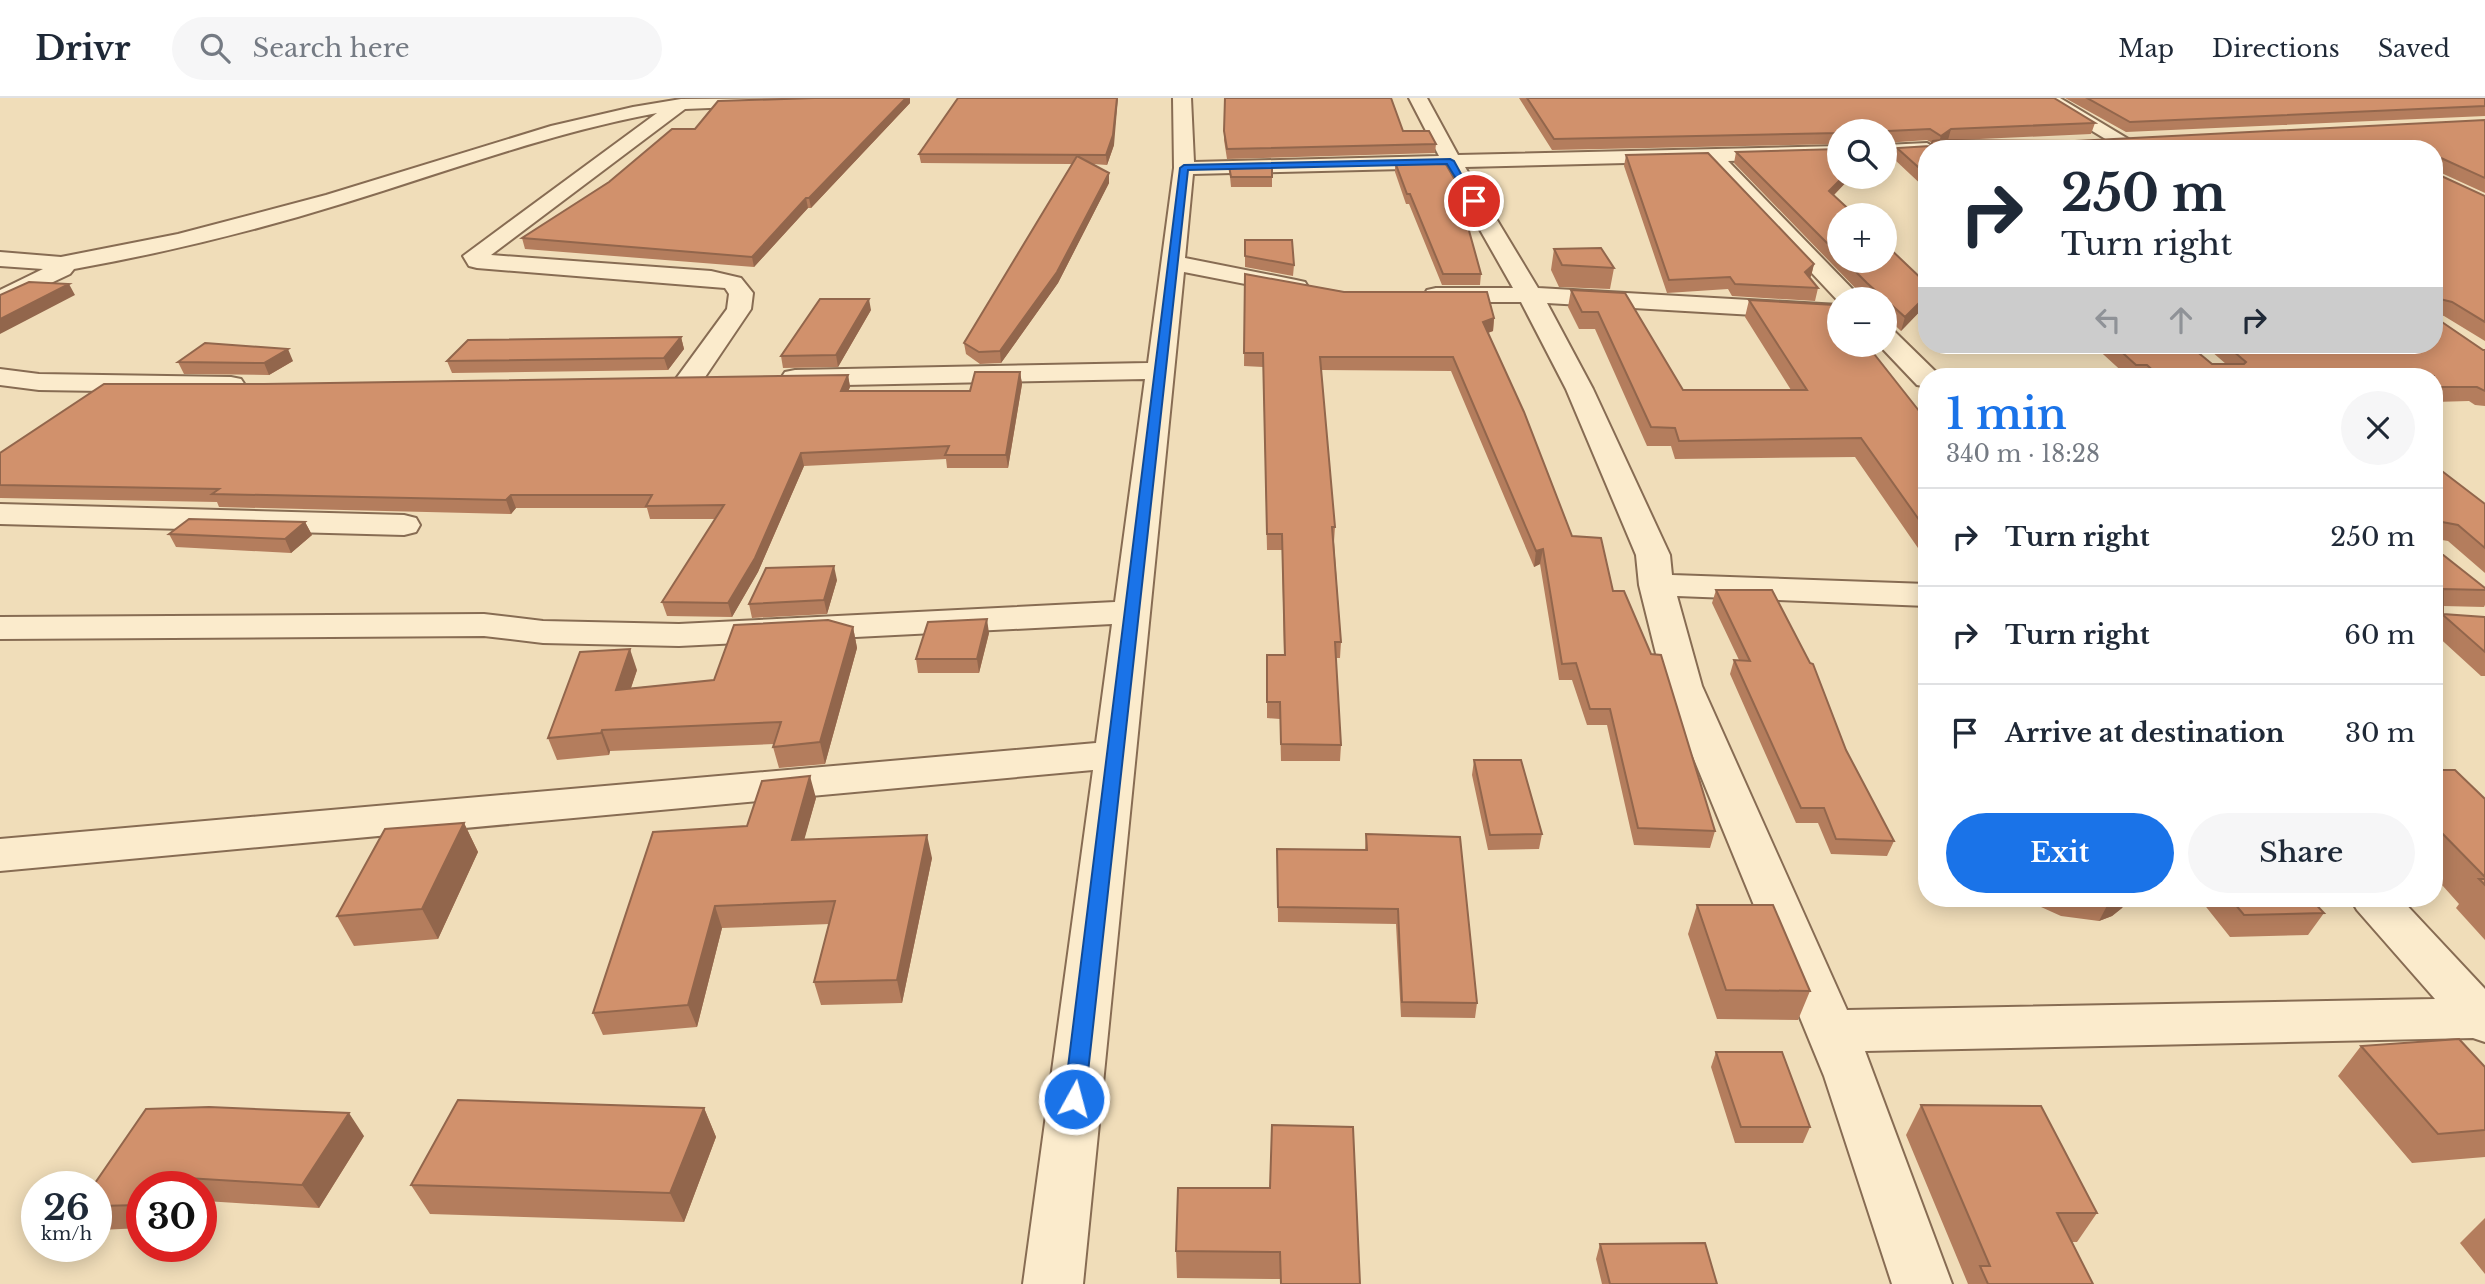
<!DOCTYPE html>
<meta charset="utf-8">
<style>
:root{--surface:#fff;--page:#f6f6f7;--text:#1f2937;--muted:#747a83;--line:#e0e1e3;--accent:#1a73e8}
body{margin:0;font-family:"Libre Baskerville",serif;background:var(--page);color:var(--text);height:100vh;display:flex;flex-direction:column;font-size:26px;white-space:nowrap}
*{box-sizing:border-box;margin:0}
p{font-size:23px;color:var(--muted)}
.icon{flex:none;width:38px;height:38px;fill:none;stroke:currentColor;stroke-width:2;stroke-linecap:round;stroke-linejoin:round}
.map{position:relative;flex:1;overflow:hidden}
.drawer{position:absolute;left:1918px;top:270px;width:525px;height:539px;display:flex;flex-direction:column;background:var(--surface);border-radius:28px;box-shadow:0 4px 18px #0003}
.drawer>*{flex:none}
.top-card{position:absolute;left:1918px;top:42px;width:525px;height:214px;border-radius:28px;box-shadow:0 4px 18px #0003;background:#fff;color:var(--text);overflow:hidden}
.fabs{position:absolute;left:1827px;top:21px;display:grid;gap:14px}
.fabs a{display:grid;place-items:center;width:70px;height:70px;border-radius:50%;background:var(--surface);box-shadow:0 4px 18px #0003;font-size:35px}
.speed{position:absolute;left:21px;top:1073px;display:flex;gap:14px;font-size:35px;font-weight:700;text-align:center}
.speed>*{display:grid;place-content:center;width:91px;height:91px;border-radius:50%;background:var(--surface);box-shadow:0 4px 18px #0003;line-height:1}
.speed small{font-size:18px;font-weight:400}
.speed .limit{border:10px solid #d22;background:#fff;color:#111}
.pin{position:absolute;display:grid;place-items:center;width:60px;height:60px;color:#fff;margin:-30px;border:4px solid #fff;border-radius:50%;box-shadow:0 2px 7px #0007}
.me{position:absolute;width:77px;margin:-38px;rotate:7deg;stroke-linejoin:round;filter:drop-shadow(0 0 5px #0008)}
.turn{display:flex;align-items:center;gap:24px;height:147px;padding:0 28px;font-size:32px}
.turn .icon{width:91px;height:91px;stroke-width:2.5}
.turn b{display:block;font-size:49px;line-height:60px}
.lanes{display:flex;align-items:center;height:66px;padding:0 28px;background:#0003;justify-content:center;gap:35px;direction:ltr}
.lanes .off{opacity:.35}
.round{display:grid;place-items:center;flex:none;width:74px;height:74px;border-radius:37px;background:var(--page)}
.headline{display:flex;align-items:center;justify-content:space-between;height:119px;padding:0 28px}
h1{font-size:42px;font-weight:600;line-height:52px;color:var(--accent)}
.cta{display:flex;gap:14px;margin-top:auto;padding:14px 28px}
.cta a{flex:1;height:80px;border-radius:42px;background:var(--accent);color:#fff;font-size:28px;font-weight:600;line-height:80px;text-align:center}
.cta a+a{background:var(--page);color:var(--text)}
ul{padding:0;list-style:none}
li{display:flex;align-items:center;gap:21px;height:98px;padding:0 28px;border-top:2px solid var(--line)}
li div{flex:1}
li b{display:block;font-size:26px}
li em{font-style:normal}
header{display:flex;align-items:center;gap:42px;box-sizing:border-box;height:98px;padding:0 35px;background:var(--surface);border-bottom:2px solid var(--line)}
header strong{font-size:33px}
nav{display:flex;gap:38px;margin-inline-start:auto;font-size:24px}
.search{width:490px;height:63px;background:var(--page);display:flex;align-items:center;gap:18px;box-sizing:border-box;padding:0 24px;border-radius:38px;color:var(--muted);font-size:26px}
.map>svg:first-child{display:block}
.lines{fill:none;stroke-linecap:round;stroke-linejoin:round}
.street-casing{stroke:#876c53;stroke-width:4}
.street{fill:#fbebcc;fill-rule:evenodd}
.wall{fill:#b47d5d}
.shaded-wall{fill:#92664c}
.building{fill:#d1916c;stroke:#92664c;stroke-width:2}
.route{fill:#1a73e8;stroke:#114b97;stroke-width:2}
</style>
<header>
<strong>Drivr</strong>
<div class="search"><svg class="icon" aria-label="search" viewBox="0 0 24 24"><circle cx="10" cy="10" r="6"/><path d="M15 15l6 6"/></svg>Search here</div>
<nav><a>Map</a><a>Directions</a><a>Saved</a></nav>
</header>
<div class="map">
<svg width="2485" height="1186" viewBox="0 0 2485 1186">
<rect width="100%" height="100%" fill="#f0ddb9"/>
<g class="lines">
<defs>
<path id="street" d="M840,0l-9,5 -146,6 -194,146 220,16 30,7 12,15 -2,16 -52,77 -10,2 -10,-2 -4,-6 52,-71 2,-15 -4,-6 -248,-20 -8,-2 -6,-10 194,-143c-108,20 -211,59 -316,91 -87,27 -177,49 -267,65l-4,5 -70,33v-17l43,-21 -43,-3v-14l61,5 117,-23 148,-39 225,-69 82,-19 48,-8z
M1173,0h18l3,64 245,-6 -30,-58h18l31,57 381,-9v12l-111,3 134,138h-23v3l-132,-141 -242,6 73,121 301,17v15l-292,-17 46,86 77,166 2,20 255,9v22l-250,-10 25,90 145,324 588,-11 -78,-89 -7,-12h50l85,91v53l-12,-4 -608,13 87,233h-60l-68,-208 -160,-390 -25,-101 -3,-30 -70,-166 -45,-87h-85l-9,-2 -3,-5 3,-5 9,-2h77l-68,-120 -252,6 -8,84 111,22 9,2 3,5 -3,5 -9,2 -112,-22 -101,1012h-60l70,-514 -1093,101v-32l1096,-96 16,-119 -433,22 -136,-3 -59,-7 -484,3v-22l484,-3 59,7 136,3 436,-22 30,-223 -350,7 -10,-2 -4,-6 4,-6 10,-2 353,-7 26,-195z
M2038,0h22l85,51h-23z
M1927,45l9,6h-9v6l-42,2v-12z
M1885,230l9,3 43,42 2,3h-12v11l-10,-2 -38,-40h6z
M0,271l39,5 192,3 10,2 4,6 -4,6 -10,2 -192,-3 -39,-5z
M0,406l404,11 12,3 4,7 -4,7 -12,3 -404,-11z"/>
</defs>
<use href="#street" class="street-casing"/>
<use href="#street" class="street"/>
</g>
<path class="wall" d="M814,0h96v5l-99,105h-3l-54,59 -229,-18 -3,-11 173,-109z
M1225,0l178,33 33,13 -1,9 -208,6 -3,-19z
M1519,0h535l41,25 -4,11 -133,6 117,1 410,-21v73l-48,-22v3l48,22v145l-41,-25 -5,-1v5l44,30h2v56l-10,-1 -6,-4 -35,1v-26h-307l-34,-31h96l23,19h14l-22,-19h230l-507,-196v41l-33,-31 3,-11 33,-2 2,-3 -5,-3 -42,3v-12h-46v13l-287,6z
M2065,0h420v18l-359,16z
M1114,47l-7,20 -14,-1 16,9v10l-51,100 -57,80 -21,1 -14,-10 -2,-11 108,-179 -151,-1 -2,-9z
M1736,54l103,25h12l-17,18 5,20v46h46l42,23v20l-26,27 -16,-15v-17h-19l-3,-3 -129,-133z
M1626,57l188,109 -3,12 -1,2 8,10 -3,13 -83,-5 -4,-7 -61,4 -43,-127z
M1395,64l86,112 -1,11h-38l-33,-81h-3l-11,-32z
M1272,67v22h-41l-2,-21z
M1245,142l49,25 -1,11 -48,-9z
M1554,151l60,19 -4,21 -51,-2 -8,-17z
M1245,176l249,44 -1,13 -5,2 84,203 41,55 102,240 -5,17 -76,-3 -27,-120h-20l-15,-45h-13l-19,-116 -6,3 -83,-196 -130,-1 14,157 -1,15 7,100 -1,16h-4l5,87 -1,16h-59l-1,-42 -13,-1v-47l17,-16 -2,-105h-15l-4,-183 -19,-1z
M1571,192l54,3 58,97h108l-46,-73 4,-17 178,121v140l-72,-104 -180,2 -4,-13h-24l-52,-117h-16l-11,-22z
M871,212l-33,57 -55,1 -2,-12z
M681,239l3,12 -16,21 -216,3 -5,-12z
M293,263l-24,14 -85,-1 -6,-12z
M1020,274l2,12 -14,84h-61l-1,-9 -142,7 -46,106 -26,45 -65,-1 -5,-14 53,-83h-65l-3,-11h-131l-5,6 -292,-7 -2,-5 -217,-4v-45l264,-69 584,-9 2,12 -2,4h122z
M2434,367l51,39v69l-37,-32 -6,-1v14l43,34v17l-1,2 -41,-1v8l42,3v59h-4l-47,-43z
M305,424l7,13 -21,18 -115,-6 -7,-13z
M837,482l-10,34 -75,4 -3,-14z
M1716,492l130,160 48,91 -7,15 -56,-2 -13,-31h-22l-66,-149 4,-14h5l-27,-57z
M853,529l4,21 -32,116 -46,4 -6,-21 1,-3 -164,7 -1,4 -52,5 -9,-22 89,-68 -6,18 83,-8z
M989,535l-10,40h-61l-2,-14z
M1474,662l68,74 -3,15 -51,1 -16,-75z
M2434,672l51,29v141l-29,-32 3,-4 -25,-28z
M816,700l-12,41 128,19 -30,145 -81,2 -7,-23 16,-58 -108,4 -25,99 -94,8 -10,-22 154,-187z
M464,725l14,29 -40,87 -84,7 -17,-30z
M1366,736l111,169 -2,15 -74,-1 -5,-93 -118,-2 -1,-73 88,1z
M2029,800h99l-6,10 -10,8 -13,5 -38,-5 -20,-9z
M2199,800h111l14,15 -16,22 -78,2z
M1697,807l113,86 -12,29 -81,-1 -29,-85z
M2361,948l124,21v90l-73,6 -74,-87z
M1716,954l94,75 -7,16h-68l-24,-76z
M1921,1007l176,108 -20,29h-5l21,42h-125l-62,-149z
M704,1010l12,29 -32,85 -254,-8 -19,-29z
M364,1038l-45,72 -114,-7 -4,6v-21h-59v42l-42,2 -4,-4v-40z
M1178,1090l182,96h-80v-5l-103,-1 -1,-27z
M2485,1120v56l-25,-31z
M1600,1146l117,40h-115l-6,-25z"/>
<path class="shaded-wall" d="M906,0h4v5l-99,105 -2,-10z
M1117,0h1l-4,47 -7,20 -1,-10z
M1951,31l-3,11 -11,7 4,-11z
M1109,75v10l-51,100 -57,80 -1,-12z
M1843,79h8l-25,26 3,-12z
M806,100l2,10 -54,59 -2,-10z
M1814,166l-3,12 -9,9 3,-13z
M69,186l6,11 -75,39v-15z
M1927,197v9l-26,27 4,-14z
M869,201l2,11 -33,57 -2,-12z
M1494,220l-1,13 -12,4 2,-13z
M681,239l3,12 -16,21 -4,-12z
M288,251l5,12 -24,14 -5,-12z
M1020,274l2,12 -14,84 -2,-13z
M848,277l2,12 -7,16 -2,-12z
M801,355l3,13 -46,106 -26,45 -4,-14z
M511,397l5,13 -5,6 -5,-14z
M305,424l7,13 -21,18 -6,-14z
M1543,451l-3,15 -6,3 2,-16z
M834,468l3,14 -10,34 -3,-14z
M987,521l2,14 -10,40 -2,-14z
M853,529l4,21 -32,116 -5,-22z
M630,551l7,21 -14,41 -7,-21z
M602,632l8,21 -1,4 -8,-22z
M810,678l6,22 -18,64 -6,-22z
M464,725l14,29 -40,87 -16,-30z
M927,737l5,23 -30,145 -5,-23z
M2111,800h17l-6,10 -10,8 -13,5z
M715,808l7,22 -25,99 -9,-22z
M704,1010l12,29 -32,85 -14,-29z
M349,1015l15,23 -45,72 -17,-23z
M187,1080l7,8h-13z
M201,1098l4,5 -4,6z"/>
<path class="building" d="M814,0h92l-97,100h-3l-54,59 -230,-19 87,-56 63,-53h23l23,-28z
M958,0h159l-4,37 -7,20 -187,-1z
M1225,0h166l12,33h26l7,13 -209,5 -3,-18z
M1527,0h527l41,25 -144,6 -10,7 -11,-7 -42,2 -3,7v-7h-46v2l-285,6z
M2087,0h398v8l-355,16z
M2485,22v58l-44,-20 -4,3v13l48,22v126l-33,-20 -12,-3 -1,21 44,30h2v41l-8,-4h-43v-11h-275l-12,-11h-11l-22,-20h75l23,19h32l2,-2 -20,-17h208v-196h-507v26l-30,-27 33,-2 3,-5 8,-1 134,1z
M1839,51v28h4l-14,14 26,24h-16v40l-103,-103z
M1708,55l106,111 -9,8 13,16 -83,-4 -5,-7 -61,3 -43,-125z
M1077,58l32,17 -52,99 -57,79 -21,1 -15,-9z
M1444,63l11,19 26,94h-38l-33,-80h-3l-12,-32z
M1272,67v12h-41l-2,-11z
M1245,142h47l2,25 -49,-9z
M1885,146l42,40v11l-22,22 -38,-34 -22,-22h40z
M1601,150l13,20 -52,-3 -8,-16z
M1245,176l99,18h143l7,26 -11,4 41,90 48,124 29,2 12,53h11l27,63 10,1 54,176 -77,-3 -28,-119h-20l-14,-46 -14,1 -19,-115 -7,2 -83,-194h-133l15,170h-3l9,115h-6l6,103 -60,-1 -1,-42h-13v-47h18l-3,-121h-15l-4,-181h-19z
M29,184l40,2 -69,35v-24z
M1571,192l54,3 58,97h124l-58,-90 86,5 4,5v35h28l60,76v110l-66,-93 -182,3 -4,-13 -24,-1 -53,-115h-16z
M820,201h49l-33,56 -55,1z
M681,239l-17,21 -217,3 21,-21z
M205,245l83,6 -24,14 -86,-1z
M975,274h45l-14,83h-61l4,-9 -148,7 -46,105 -27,45 -66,-1 62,-97 -78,1 6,-11h-141l-5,5 -294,-6 7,-5 -219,-4v-32l104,-69h160l584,-9 -7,16h129z
M2434,367l51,39v44l-27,-23 -16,-3v32l43,34v2l-42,-1v25l42,3v35l-51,-45z
M189,421l116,3 -20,17 -116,-5z
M834,468l-10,34 -75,4 17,-36z
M1716,492h56l38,73 3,1 33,86 48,91 -58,-2 -12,-31h-23l-67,-148 16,1z
M987,521l-10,40h-61l12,-37z
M828,522l25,7 -33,115 -47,5 8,-25 -179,8 -1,3 -53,5 32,-86 50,-3 -14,41 98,-10 20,-55z
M1474,662h47l21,74 -52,1z
M2434,672h21l30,29v78l-51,-52z
M810,678l-18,64 135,-5 -30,145 -83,2 21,-81 -120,5 -27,99 -95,8 60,-181 94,-6 15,-45z
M464,725l-42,86 -85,7 48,-87z
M1366,736l94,3 17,166 -75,-1 -4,-93 -120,-2 -1,-58 90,1z
M2479,781h6v6z
M2230,800h80l14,15 -80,2z
M1697,807h76l37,86 -84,-1z
M2459,941l26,28v63l-47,4 -77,-88z
M1716,954h66l28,75h-69z
M458,1002l246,8 -34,85 -259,-8z
M1921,1007l120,1 56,107h-40l36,71h-105l-8,-18h10z
M209,1009l140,6 -47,72 -115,-7 -6,8h-39v19l-46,1v-20h-3l53,-77z
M1272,1027l81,2 7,157h-79l-1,-32 -104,-1 2,-63h92z
M1705,1145l12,41h-107l-10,-40z"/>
<path class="route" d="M1450,61l4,2 23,42h-6l-24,-39 -259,6 -103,929 -3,6 -8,3 -7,-3 -3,-6 116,-931 4,-3z"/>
</svg>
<div class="fabs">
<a><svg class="icon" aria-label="search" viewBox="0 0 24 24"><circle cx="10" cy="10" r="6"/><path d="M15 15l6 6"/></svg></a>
<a>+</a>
<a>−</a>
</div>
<div class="speed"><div>26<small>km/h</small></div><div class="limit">30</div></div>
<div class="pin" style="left:1474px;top:103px;background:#d93025"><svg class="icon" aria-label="arrive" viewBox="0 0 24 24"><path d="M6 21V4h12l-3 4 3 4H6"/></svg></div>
<svg class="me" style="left:1074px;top:1001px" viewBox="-20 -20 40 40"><circle r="17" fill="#1a73e8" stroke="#fff" stroke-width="3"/><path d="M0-11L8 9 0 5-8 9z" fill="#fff"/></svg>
<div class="top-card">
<div class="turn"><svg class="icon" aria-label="right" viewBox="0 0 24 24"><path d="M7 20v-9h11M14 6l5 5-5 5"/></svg><div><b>250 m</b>Turn right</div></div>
<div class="lanes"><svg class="icon off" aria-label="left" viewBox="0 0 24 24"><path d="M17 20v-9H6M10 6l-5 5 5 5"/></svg><svg class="icon off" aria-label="ahead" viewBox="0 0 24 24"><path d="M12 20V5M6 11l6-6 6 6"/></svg><svg class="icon" aria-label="right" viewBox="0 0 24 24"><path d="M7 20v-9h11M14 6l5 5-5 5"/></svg></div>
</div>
<section class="drawer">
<div class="headline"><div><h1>1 min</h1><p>340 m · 18:28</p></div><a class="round"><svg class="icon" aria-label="close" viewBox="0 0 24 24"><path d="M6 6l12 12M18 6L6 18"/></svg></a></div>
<ul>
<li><svg class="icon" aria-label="right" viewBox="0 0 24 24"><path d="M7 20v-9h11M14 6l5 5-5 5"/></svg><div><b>Turn right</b></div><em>250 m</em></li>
<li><svg class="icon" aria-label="right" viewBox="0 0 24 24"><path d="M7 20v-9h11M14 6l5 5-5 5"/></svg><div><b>Turn right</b></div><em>60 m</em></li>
<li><svg class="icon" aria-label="arrive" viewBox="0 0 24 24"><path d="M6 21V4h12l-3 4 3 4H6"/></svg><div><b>Arrive at destination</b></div><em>30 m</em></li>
</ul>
<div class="cta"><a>Exit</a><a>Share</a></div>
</section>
</div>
